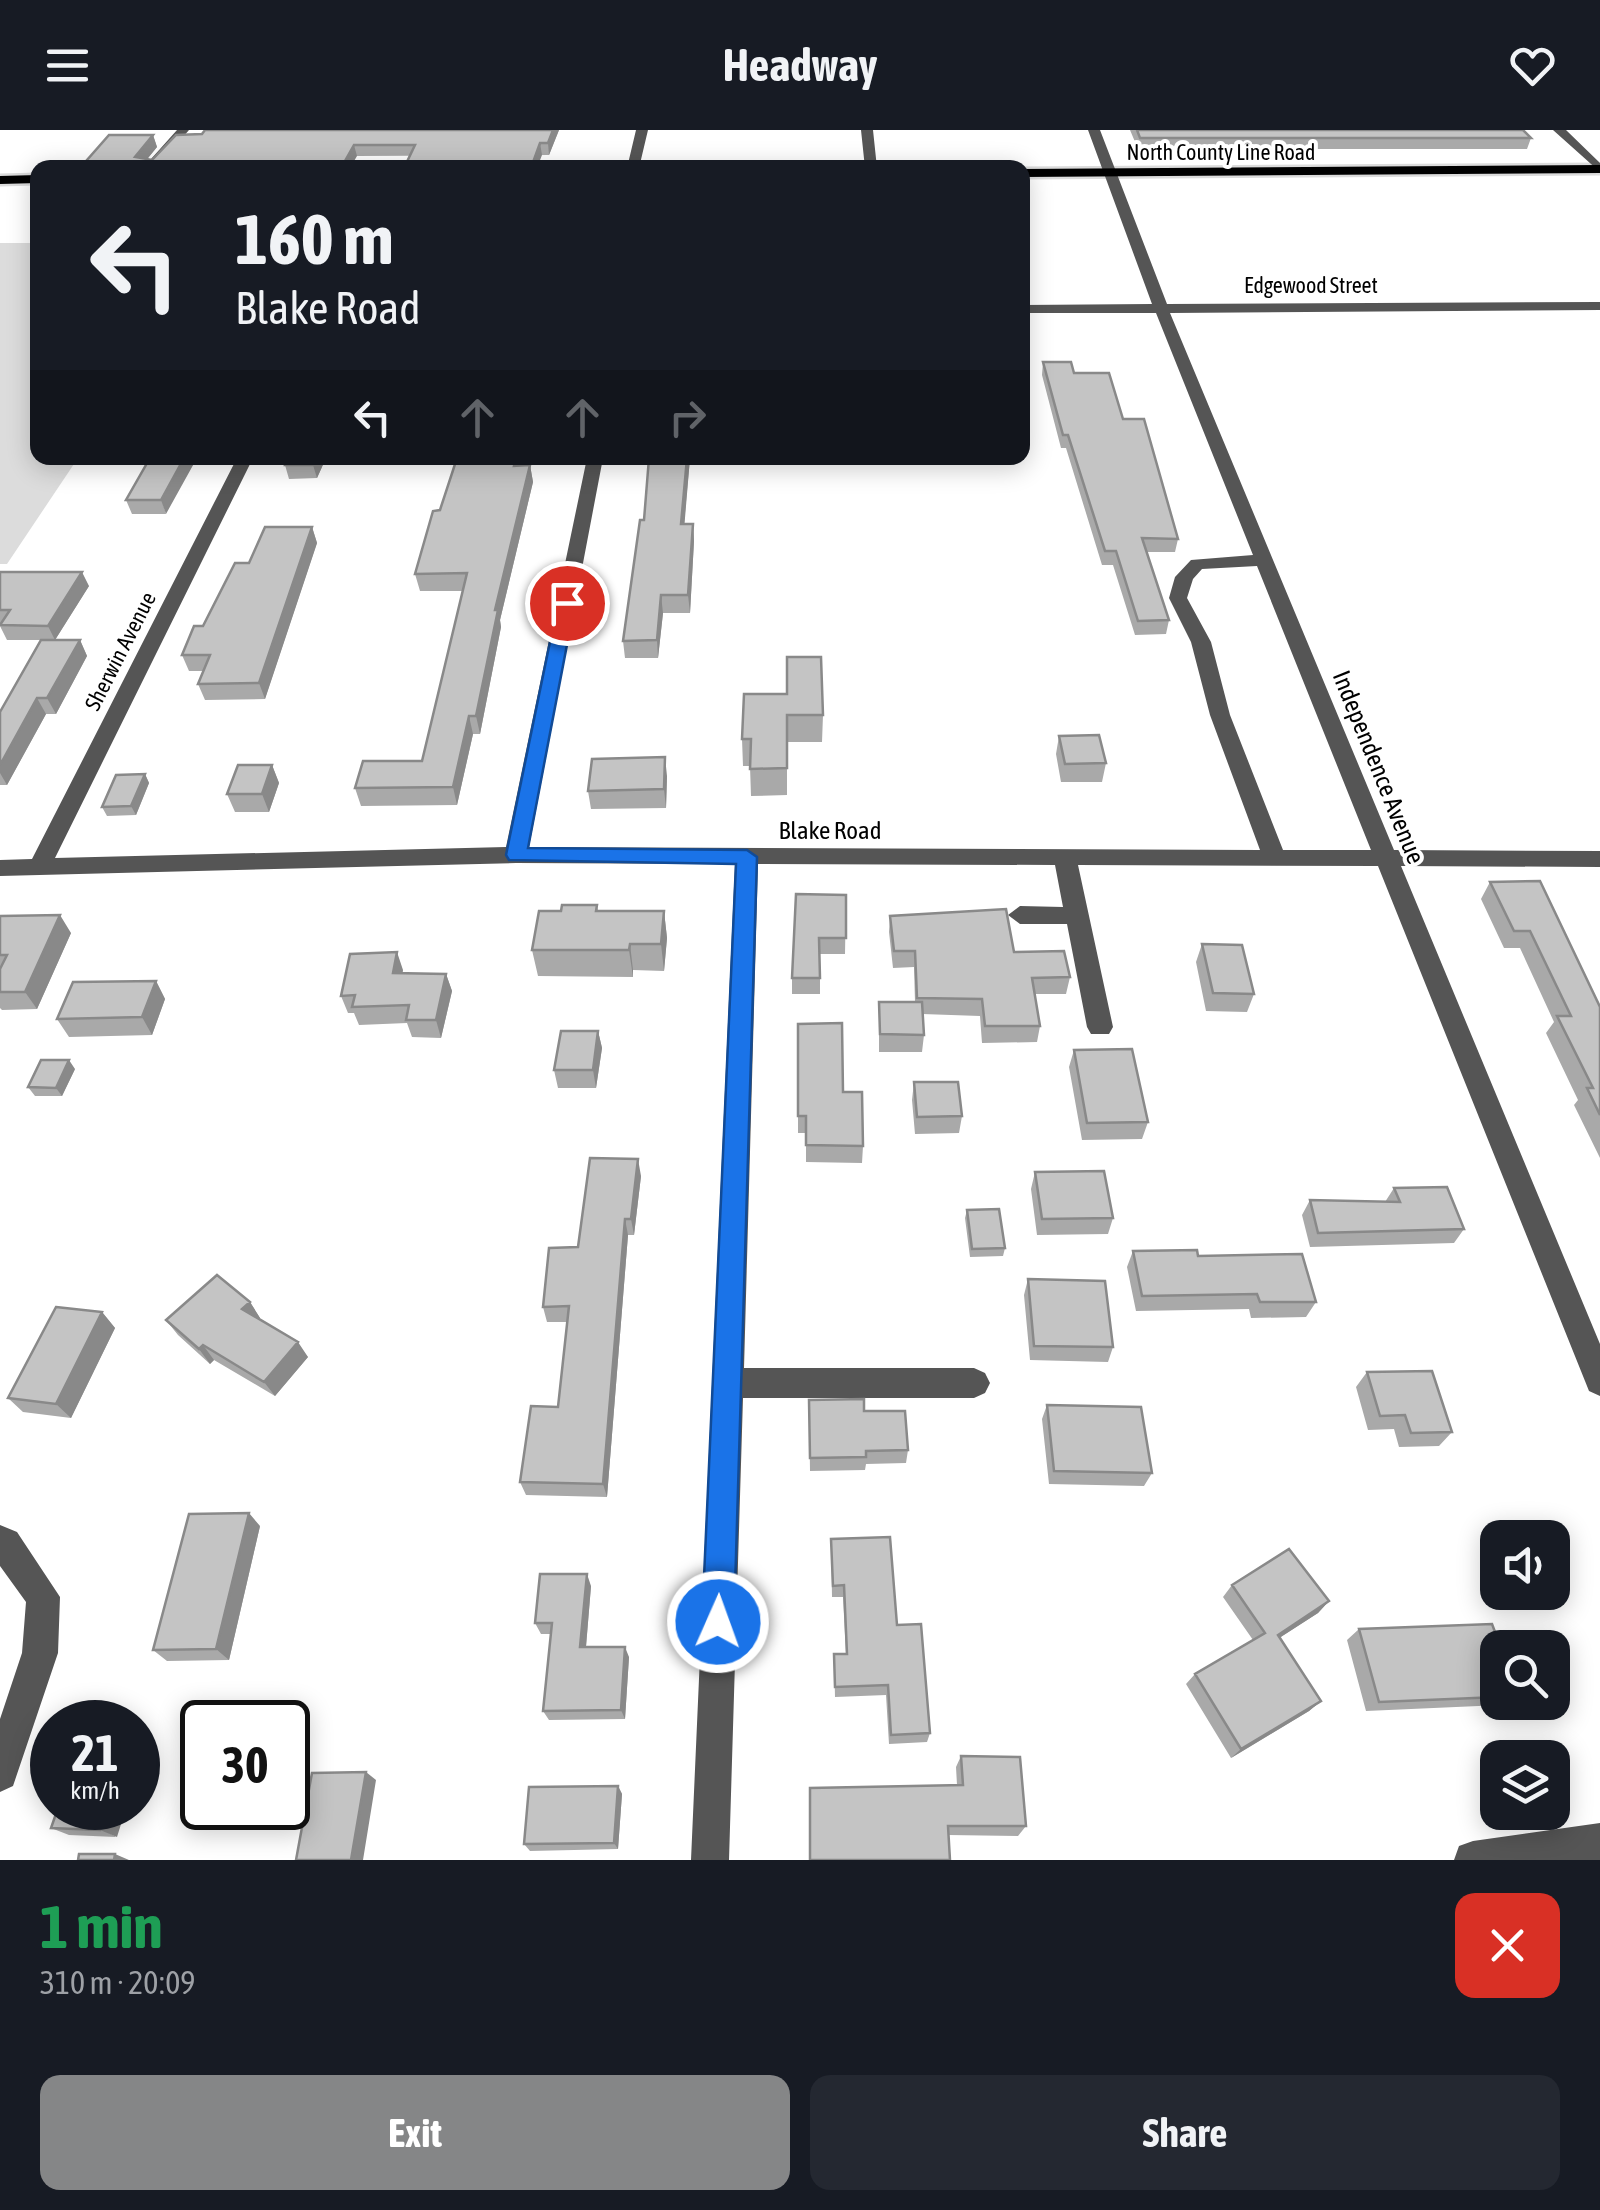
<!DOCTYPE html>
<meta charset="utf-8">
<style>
:root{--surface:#171b24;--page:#242831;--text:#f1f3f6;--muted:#9ea1a6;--accent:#858687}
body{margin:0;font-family:"Asap Condensed",sans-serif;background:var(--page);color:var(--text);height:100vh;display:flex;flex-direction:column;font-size:38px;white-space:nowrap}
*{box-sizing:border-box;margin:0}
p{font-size:32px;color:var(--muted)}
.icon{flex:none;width:55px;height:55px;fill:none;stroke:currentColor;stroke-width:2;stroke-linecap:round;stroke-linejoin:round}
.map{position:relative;height:1730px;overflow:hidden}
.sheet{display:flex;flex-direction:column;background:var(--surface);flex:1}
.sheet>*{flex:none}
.hud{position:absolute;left:30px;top:30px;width:1000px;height:305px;border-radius:20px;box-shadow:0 5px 25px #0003;background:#171b24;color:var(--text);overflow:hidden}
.controls{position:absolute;left:1480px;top:1390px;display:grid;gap:20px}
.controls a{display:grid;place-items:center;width:90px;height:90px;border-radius:20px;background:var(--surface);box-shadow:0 5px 25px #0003;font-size:50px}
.speed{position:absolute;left:30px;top:1570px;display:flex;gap:20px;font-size:50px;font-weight:700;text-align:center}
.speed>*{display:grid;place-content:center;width:130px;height:130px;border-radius:50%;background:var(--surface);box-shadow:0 5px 25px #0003;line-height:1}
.speed small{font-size:25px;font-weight:400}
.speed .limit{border:5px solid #111;border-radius:15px;background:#fff;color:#111}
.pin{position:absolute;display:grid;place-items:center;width:85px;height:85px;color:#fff;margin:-42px;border:5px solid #fff;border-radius:50%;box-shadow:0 2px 10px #0007}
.me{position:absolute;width:110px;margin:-55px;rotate:2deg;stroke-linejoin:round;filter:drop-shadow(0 0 8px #0008)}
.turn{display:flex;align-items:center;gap:35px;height:210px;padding:0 40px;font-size:45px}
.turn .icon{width:130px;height:130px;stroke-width:2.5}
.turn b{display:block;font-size:70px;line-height:85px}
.lanes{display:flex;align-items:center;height:95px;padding:0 40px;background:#0003;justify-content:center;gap:50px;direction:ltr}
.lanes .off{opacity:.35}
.round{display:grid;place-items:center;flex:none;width:105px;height:105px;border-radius:20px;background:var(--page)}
.headline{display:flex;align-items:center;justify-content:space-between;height:170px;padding:0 40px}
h1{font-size:60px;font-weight:700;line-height:75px;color:#1e9e55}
.primary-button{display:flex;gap:20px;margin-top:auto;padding:20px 40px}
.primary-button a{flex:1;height:115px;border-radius:20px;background:var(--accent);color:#fff;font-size:40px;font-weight:700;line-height:115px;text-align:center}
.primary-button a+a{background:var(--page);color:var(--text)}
header{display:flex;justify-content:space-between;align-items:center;height:130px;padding:0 40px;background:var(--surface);font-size:45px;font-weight:700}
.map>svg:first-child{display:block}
.green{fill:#dcdcdc}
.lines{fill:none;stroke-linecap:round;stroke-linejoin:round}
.major-casing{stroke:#dbdbdb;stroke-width:5}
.minor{fill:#555;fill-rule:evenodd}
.major{fill:#000;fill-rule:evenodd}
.wall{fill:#a9a9a9}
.shaded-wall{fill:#898989}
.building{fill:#c4c4c4;stroke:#898989;stroke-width:2.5}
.route{fill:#1a73e8;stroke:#114b97;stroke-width:2.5}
.labels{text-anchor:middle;stroke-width:8;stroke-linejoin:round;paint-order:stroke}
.far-street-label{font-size:22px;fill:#000;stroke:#fff}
.street-label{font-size:25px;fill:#000;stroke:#fff}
</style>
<header><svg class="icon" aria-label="menu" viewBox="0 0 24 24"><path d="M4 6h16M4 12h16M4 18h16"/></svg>Headway<svg class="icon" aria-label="heart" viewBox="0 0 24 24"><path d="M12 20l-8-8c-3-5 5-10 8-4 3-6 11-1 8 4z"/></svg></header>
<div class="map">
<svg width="1600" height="1730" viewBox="0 0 1600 1730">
<rect width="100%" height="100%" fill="#fff"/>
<path class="green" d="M0,113h37l1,215h40l-71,106h-7z"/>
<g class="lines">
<defs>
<path id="major" d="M1600,35v8l-578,4v-8z
M38,45v8l-38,1v-8z"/>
</defs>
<use href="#major" class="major-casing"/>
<path class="minor" d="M177,0h12l-33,38h-13z
M636,0h12l-9,38h-12z
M861,0h12l4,38h-12z
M1088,0h12l67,174 433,-2v8l-430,3 224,537 206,1v16l-199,-1 199,478v52l-11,-5 -4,-10 -207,-515 -300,-1 35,162 -4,7h-18l-4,-7 -20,-103h-47l-12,-9 12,-9 43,1 -8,-42 -297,-1 -14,504h230l11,5 5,10 -5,10 -11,5h-231l-14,462h-38l44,-996 -219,-1 -516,13v-16l32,-1 205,-401h16l-198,400 451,-11 81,-389h16l-74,389 731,3 -50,-135 -19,-73 -22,-44 6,-21 16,-17 62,-5 -97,-242h-134v-8l130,-1zM1257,436l114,284h-88l-53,-135 -19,-73 -24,-44 6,-19 9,-10z
M1553,0h13l34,33v9z
M0,1395l17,7 43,65 -2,56 -45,133 -13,6v-73l22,-66 4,-51 -26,-36z
M1600,1693v37h-146l5,-14 14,-5z"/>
<use href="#major" class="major"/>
</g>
<path class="wall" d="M205,0h354l-10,25 -192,1 -277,12 73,-33 4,12 -10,12 5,1 50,-26z
M1130,0h393l8,8 -4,11h-389z
M1043,232l31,11 49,46 55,120 -3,13h-29l23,68 -3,14 -31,1 -22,-70h-11l-36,-117h-5l-19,-73z
M150,328l16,56h-34l-6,-14z
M326,328l-9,20 -28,1 -4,-14z
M457,328h67l-2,7h8l3,17 -33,138 1,7 -21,107h-7l-16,71 -96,1 -6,-18 67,-27 41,-170h-43l-5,-17 25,-64z
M645,328h45l-6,66h9l1,17 -4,72h-27l-5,45h-33l-2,-17 21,-121 5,-62z
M312,397l5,16 -52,156 -60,1 -7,-16 5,-13h-14l-7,-16 67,-92z
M0,442l89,14 -34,54h25l7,16 -31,58h-10l-39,71h-7v-73l41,-72h-34l-7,-14z
M787,564l36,21 -1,27h-35v53l-36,1 -1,-30h-7l-1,-27z
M1059,606l47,27 -4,19h-41l-5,-28z
M272,635l7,18 -10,29h-34l-8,-18z
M145,644l4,9 -13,32 -29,1 -5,-9z
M667,646l-1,32 -75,1 -3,-18z
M1490,752l110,125v151l-26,-53 4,-5 -32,-67 8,-11 -34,-74h-16l-23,-49z
M846,765l-1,59h-25v40h-28v-16z
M597,775l1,6h66l3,27 -3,33 -31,-1v7l-95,-1 -6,-26 29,-39z
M0,786l71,17 -34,76 -35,1 -2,-2z
M890,786l124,36 56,25 -4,17h-31l5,32 -3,16 -55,1 -2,-27 -58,-2 2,21 -2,17h-43v-50h36l-1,-35 -21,1 -4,-36z
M1202,814l52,50 -7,18 -41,-1 -10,-49z
M403,840l-1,3 44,1 6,17 -11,47 -29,-1 -5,-14 -48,2 -5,-12h-6l-7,-17z
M156,851l9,18 -13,36 -83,2 -12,-18z
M798,894l45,68 20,54 -1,17 -56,-1v-29h-8z
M598,901l4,17 -6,40h-38l-4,-18z
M1074,920l74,72 -6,17 -60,1 -13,-73z
M75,939l-13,27h-27l-7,-9z
M914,952l48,34 -3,17 -44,1 -3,-34z
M1035,1042l78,46 -5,16 -71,1 -6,-46z
M641,1046l-7,59h-6l-21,262 -81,-2 -6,-13 38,-75 10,-85h-21l-4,-15 35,-60z
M1394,1058l70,41 -10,14 -144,4 -8,-32 8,-15 75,2z
M967,1080l38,38 -2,8 -33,1 -5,-39z
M1133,1121l65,5 118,46 -10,15 -55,1 -2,-9 -113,2 -9,-44z
M1028,1149l85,68 -5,15 -78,-2 -6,-65z
M250,1172l10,16 -1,1 49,38 -33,39 -61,-36 -4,4 -32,-29 -12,-15z
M102,1182l13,16 -44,90 -48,-6 -15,-14z
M1367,1242l85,60 -13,14 -40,1 -5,-18 -26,1 -12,-43z
M809,1270l55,11 44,39 -2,13 -40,1 -1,6 -55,1z
M1047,1275l105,68 -8,13 -95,-2 -7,-65z
M260,1396l-31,134 -62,1 -14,-11z
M831,1409l66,86 33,108 -3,9 -38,2 -3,-49 -51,2 -1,-43h12l-3,-57h-11z
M1232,1455l97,16 -11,12 -39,25 42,63 -12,10 -78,47 -45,-74 9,-10 58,-34 -30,-43z
M591,1456l-5,61 43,10 -4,62 -76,1 -6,-9 8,-77h-10l-6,-11z
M1359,1499l139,19v54h8l-5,3 -135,6 -19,-71z
M961,1626l65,70 -8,10 -70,-1 -138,25 147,-75 -1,-18z
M618,1656l4,8 -4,55 -88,2 -6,-7z
M58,1678l59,29 -48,-2 -18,-7z"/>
<path class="shaded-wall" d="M553,0h6l-10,25 -1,-12z
M153,5l4,12 -17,21 -5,-11z
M540,13l2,12 -5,13h-6z
M354,15l3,11 -7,12h-9z
M184,328h13l-31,56 -5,-14z
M317,328h9l-9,20 -4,-13z
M516,328h8l-7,24 -3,-16z
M687,328h3l-7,84 -2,-18z
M530,335l3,17 -33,138 1,7 -21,107 -4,-18 19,-106z
M693,394l1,17 -4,72 -2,-18z
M312,397l5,16 -52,156 -6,-16z
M82,442l7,14 -34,54 -7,-14z
M661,465l2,18 -5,45 -1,-18z
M80,510l7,16 -31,58 -9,-16z
M37,568l9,16 -39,71 -7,-12v-8z
M469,586l4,18 -16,71 -4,-18z
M665,627l2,19 -1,32 -2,-19z
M272,635l7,18 -10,29 -7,-18z
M145,644l4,9 -13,32 -5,-9z
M664,781l3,27 -3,33 -3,-27z
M60,785l11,18 -34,76 -12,-17z
M630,814l3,26v7l-4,-27z
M397,822l6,18 -4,21 -6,-18z
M446,844l6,17 -11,47 -5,-18z
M156,851l9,18 -13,36 -10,-18z
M598,901l4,17 -6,40 -3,-18z
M69,930l6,9 -13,27 -6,-8z
M638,1029l3,17 -7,59 -3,-16z
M625,1089l3,16 -21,262 -4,-13z
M250,1172l10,16 -8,7 -10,-16z
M102,1182l13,16 -44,90 -15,-14z
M298,1212l10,15 -33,39 -11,-14z
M203,1215l11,15 -4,4 -11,-15z
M249,1383l11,13 -31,134 -13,-11z
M587,1444l4,12 -6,72 -5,-11z
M1329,1471l-11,12 -51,33 11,-11z
M625,1517l4,10 -4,62 -4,-9z
M1321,1571l-12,10 -78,47 10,-9z
M366,1642l10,8 -13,80h-12z
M618,1656l4,8 -4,55 -4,-6z
M108,1678h18l-9,29 -17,-7z
M115,1724l14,6h-15z"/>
<path class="building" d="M205,0h348l-5,13h-8l-9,25h-127l11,-23h-61l-13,23h-261l29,-33h44l-18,22 17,3 24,-25 26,-1z
M1137,0h386l8,8h-391z
M1043,232h28l3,11h35l14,46h21l34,120 -36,-1 27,82 -31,1 -22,-70h-11l-37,-116h-5z
M150,328h34l-23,42h-35z
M287,328h30l-4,7h-28z
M457,328h59l-2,8 16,-1 -35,145h3l-22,106h-7l-16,71 -98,1 8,-27h59l45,-188 -52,1 18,-63 7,-1z
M649,328h38l-6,66h12l-5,71h-27l-4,45 -34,1 17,-121h4z
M265,397h47l-53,156 -61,1 12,-29h-28l12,-29h9l32,-63h14z
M0,442h82l-34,54 -48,-1 10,-15h-10z
M41,510h39l-33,58h-10l-37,67v-53z
M787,527h34l2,58h-36v53l-37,1 1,-30h-9l2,-45h43z
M1099,605l7,28 -41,1 -6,-28z
M665,627l-1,32 -76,2 4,-32z
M238,635h34l-10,29h-35z
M145,644l-14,32 -29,1 14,-32z
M1540,751l60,126v108l-13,-27h6l-36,-72h14l-41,-85h-16l-24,-49z
M796,764l50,1v43h-27l1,40h-28z
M562,775h35l-1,6h68l-3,33h-31l-1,6h-97l7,-39h22z
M1006,779l8,43 50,-1 6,26 -38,1 8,48h-55l-3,-27 -65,-1 -2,-47h-21l-4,-35z
M60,785l-35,77h-25v-23l7,-14h-7v-39z
M1202,814l40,1 12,49 -41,-1z
M397,822l-4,21 53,1 -10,46h-30l3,-15 -57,2 3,-12 -14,1 9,-42z
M156,851l-14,36 -85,2 16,-37z
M879,872h43l2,33 -44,-1z
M842,893l1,69h19l1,54 -57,-1v-29h-8v-92z
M561,901h37l-5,39h-39z
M1132,919l16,73 -61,1 -13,-73z
M41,930h28l-13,28 -28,-1z
M914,952h44l4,34 -45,1z
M590,1028l48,1 -7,60h-6l-22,265 -83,-2 11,-76 27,1 11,-101 -26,1 6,-59 29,-1z
M1104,1041l9,47 -71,1 -7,-47z
M1447,1057l17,42 -146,4 -8,-33 90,2 -6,-14z
M999,1079l6,39 -33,1 -5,-39z
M1197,1120l1,6 104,-2 14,48h-56l-3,-8 -115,2 -9,-45z
M217,1145l33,27 -8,7 56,33 -34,40 -61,-37 -4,4 -33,-29z
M1028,1149l77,2 8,66 -79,-1z
M56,1177l46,5 -46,92 -48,-6z
M1432,1241l20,61 -41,1 -6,-18 -25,1 -13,-44z
M864,1269v12h41l3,39 -42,1v6l-56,1 -1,-58z
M1047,1275l94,2 11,66 -98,-2z
M249,1383l-33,136 -63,1 36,-136z
M890,1407l7,88 24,-1 9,109 -39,2 -3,-50 -53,2 -1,-33h13l-3,-69 -11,1 -2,-47z
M1289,1419l40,52 -51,34 43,66 -80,48 -46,-75 70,-41 -33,-48z
M540,1444h47l-7,73h45l-4,63 -78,1 9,-88h-17z
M1492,1494l9,24h-3v49l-119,5 -20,-73z
M961,1626l59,1 6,69h-78l2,34h-140v-72l153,-3z
M366,1642l-15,88h-55l16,-87z
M618,1656l-4,57 -90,1 5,-57z
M58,1678h50l-8,22 -49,-2z
M79,1724h36l-1,6h-36z"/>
<path class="route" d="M567,468l8,5 -47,245 219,2 10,7 -23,765 -5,11 -11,4 -11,-4 -5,-11 34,-758 -227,-4 -3,-5 52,-252z"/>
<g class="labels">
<g class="far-street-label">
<text x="1221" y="30">North County Line Road</text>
<text x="1311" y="163">Edgewood Street</text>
<text transform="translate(120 521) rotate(-63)" y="8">Sherwin Avenue</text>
</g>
<g class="street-label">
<text transform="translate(1379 637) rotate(68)" y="9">Independence Avenue</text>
<text x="830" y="709">Blake Road</text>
</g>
</g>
</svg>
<div class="controls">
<a><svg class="icon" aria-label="sound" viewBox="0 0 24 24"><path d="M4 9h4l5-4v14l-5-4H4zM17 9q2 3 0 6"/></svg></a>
<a><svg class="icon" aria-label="search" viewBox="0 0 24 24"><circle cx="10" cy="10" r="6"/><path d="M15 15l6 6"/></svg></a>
<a><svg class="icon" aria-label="layers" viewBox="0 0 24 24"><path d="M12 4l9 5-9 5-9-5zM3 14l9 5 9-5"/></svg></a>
</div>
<div class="speed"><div>21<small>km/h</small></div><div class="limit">30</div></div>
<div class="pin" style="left:567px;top:473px;background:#d93025"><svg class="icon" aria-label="arrive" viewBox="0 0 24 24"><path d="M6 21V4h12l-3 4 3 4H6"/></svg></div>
<svg class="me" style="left:718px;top:1492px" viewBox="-20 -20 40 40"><circle r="17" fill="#1a73e8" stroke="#fff" stroke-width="3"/><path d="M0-11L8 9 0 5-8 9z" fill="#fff"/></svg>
<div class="hud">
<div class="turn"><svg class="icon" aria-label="left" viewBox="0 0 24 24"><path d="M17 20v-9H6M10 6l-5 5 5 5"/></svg><div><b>160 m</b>Blake Road</div></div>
<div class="lanes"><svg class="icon" aria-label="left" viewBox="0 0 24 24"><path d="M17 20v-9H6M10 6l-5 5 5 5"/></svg><svg class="icon off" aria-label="ahead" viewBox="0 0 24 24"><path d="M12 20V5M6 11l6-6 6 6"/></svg><svg class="icon off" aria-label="ahead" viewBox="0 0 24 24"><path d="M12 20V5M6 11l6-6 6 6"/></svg><svg class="icon off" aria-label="right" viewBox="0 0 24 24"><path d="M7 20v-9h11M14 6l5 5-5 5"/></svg></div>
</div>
</div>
<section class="sheet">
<div class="headline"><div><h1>1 min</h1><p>310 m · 20:09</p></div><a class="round" style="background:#d93025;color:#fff"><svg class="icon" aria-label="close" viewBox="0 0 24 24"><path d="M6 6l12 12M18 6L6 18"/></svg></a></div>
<div class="primary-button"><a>Exit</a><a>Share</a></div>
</section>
